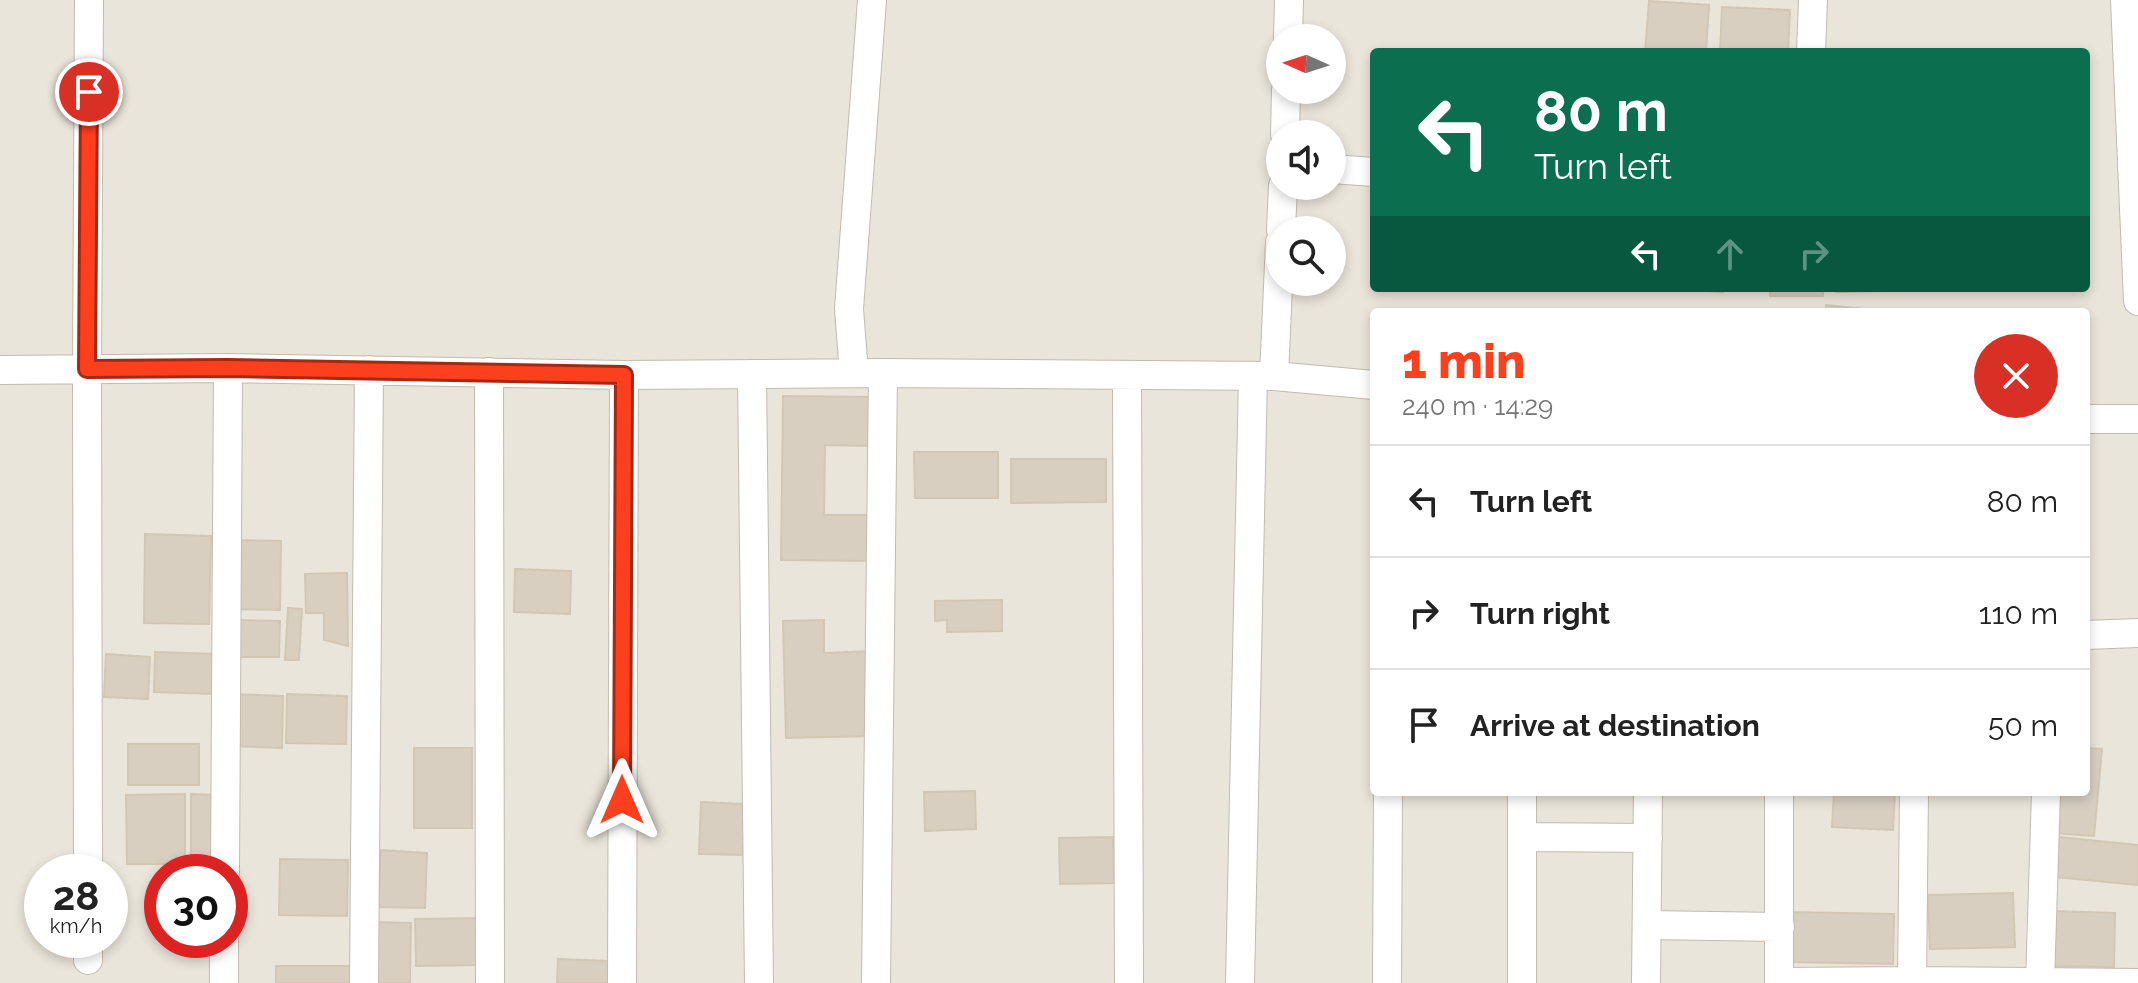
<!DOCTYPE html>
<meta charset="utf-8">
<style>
:root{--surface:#fff;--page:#f6f6f6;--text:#222;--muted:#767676;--line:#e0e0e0;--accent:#fc3f1d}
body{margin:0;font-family:Raleway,sans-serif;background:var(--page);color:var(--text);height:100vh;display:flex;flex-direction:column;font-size:30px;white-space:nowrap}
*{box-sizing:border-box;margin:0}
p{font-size:26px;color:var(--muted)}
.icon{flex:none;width:44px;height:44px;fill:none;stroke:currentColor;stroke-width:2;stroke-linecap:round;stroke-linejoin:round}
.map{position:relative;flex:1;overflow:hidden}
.sheet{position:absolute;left:1370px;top:308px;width:720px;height:488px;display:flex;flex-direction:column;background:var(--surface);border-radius:8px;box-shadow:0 4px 12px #0003}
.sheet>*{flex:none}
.hud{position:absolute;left:1370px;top:48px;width:720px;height:244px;border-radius:8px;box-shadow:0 4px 12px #0003;background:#0b6e4f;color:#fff;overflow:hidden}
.needle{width:52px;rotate:273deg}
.controls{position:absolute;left:1266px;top:24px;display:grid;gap:16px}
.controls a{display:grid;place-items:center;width:80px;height:80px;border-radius:50%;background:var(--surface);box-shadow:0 4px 12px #0003;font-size:40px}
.speed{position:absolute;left:24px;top:854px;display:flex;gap:16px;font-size:40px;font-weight:700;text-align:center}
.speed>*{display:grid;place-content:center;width:104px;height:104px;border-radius:50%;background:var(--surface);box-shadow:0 4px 12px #0003;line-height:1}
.speed small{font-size:20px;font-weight:400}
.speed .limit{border:12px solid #d22;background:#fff;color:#111}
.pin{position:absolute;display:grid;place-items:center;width:68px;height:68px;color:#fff;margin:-34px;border:4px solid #fff;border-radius:50%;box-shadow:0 2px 8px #0007}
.me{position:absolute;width:88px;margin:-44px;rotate:0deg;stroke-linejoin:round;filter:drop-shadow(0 0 6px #0008)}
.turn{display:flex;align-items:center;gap:28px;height:168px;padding:0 32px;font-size:36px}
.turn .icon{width:104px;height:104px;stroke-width:2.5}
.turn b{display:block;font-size:56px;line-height:68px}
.lanes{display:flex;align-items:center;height:76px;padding:0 32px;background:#0003;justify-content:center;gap:40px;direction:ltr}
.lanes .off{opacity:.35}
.round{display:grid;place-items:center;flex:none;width:84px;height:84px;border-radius:42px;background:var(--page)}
.headline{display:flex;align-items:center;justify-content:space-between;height:136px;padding:0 32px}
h1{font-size:48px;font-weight:800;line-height:60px;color:var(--accent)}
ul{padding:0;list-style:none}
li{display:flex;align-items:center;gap:24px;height:112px;padding:0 32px;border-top:2px solid var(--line)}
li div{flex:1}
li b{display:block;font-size:30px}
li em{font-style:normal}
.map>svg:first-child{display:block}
.residential{fill:#eae5da;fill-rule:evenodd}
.building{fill:#d8cfc1;stroke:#d3c7b4;stroke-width:2}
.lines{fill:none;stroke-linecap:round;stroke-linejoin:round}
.street-casing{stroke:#c2bbae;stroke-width:30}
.street{stroke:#fff;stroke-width:28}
.route-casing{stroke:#a42913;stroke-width:20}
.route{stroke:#fc3f1d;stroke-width:14}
</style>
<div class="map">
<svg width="2138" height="983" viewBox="0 0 2138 983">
<rect width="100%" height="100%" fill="#f6f3ec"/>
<path class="residential" d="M0,0h2138v983h-2138zM1280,38h52v52h-52zM1374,52h712v236h-712zM1280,134h52v52h-52zM1280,230h52v52h-52zM1374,312h712v480h-712zM42,872h68v68h-68zM162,872h68v68h-68z"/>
<path class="building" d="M1649,1l60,4 -3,47h-61z
M1722,7l68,3 -2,42h-68z
M1631,288h46l-1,3z
M1685,288h38v4l-38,-2z
M1770,288h53v8h-53z
M1836,288h53l1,3 -54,1z
M1826,305l68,7h-69z
M783,396l89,1 -1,49 -46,-1 -1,70h45v46l-88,-1z
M914,452h84v46h-83z
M1011,459h95v43l-95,1z
M145,534l66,2 -2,88 -65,-1z
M234,540l47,1 -1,69 -48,-1z
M515,569l56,2 -1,43 -56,-2z
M347,573l1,73 -24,-6v-27h-18l-1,-39z
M1002,600v31l-55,1v-12l-12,1v-20z
M288,608l14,1 -3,51h-14z
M237,620l43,1 -1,36h-43z
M824,620v33l48,-2 2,85 -88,2 -3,-117z
M155,652l61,2 -1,40 -61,-2z
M106,654l44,3 -2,42 -44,-2z
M232,694l51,2 -1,52 -52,-2z
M287,694l60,2 -1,48 -60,-1z
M128,744h71v41h-71z
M414,748h58v80h-58z
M2086,748l16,1 -8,87 -42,-3 4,-41h30z
M975,791l1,38 -51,2 -1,-39z
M1834,792h61l-2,38 -61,-3z
M185,794v70h-58l-1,-69z
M191,794l26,1v69h-26z
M701,802l43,2 -1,51 -44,-1z
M2049,836l89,9v40l-93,-9z
M1113,837l1,46 -54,1 -1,-46z
M381,850l46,3 -2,55 -47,-1z
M280,859l68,1 -1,56 -68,-1z
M2013,893l2,54 -85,2 -2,-54z
M2053,911l62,2 -1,54 -62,-1z
M1788,912l106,2 -1,50 -106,-2z
M479,918l1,47 -64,1 -1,-47z
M373,922l38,1 -1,60h-38z
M558,959l53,2 -1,22h-53z
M276,966h74v17h-74z"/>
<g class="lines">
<defs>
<path id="street" d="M2125,0l13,301
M1288,38l1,-38
M1811,52l2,-52
M1285,134l1,-44
M1332,169l42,3
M1281,230l2,-44
M0,370l228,-2 396,7 259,-2 391,3 100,9
M489,372l1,611
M854,373l-5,-64 23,-309
M752,374l7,609
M1127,375l2,608
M1274,376l6,-134
M2086,419h52
M2086,635l52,-2
M1522,792v191
M1779,792v190l133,-1 226,2
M1522,837l126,1
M88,872l-1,-503 2,-369
M225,872l3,-504
M1647,925l133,2
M88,940v20
M224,983v-43
M364,983l5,-613
M622,983l2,-608
M876,983l7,-610
M1240,983l13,-607
M1387,983l1,-191
M1646,983l2,-191
M1912,983l2,-191
M2040,983l6,-191"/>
</defs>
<use href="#street" class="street-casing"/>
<use href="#street" class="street"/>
</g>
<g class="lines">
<defs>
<path id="route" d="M89,92l-2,277 141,-1 396,7 -2,425"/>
</defs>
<use href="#route" class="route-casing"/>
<use href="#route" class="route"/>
</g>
</svg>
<div class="controls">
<a><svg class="needle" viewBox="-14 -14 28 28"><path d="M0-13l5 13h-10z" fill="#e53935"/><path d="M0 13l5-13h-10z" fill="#767676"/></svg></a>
<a><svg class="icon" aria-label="sound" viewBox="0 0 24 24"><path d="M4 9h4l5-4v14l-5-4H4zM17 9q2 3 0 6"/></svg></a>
<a><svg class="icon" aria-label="search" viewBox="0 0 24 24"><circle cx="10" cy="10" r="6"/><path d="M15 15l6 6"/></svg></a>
</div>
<div class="speed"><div>28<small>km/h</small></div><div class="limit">30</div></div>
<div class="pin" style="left:89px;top:92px;background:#d93025"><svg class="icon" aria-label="arrive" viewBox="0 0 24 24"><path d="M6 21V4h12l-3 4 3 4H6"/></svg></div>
<svg class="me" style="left:622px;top:800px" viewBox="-20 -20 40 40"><path d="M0-17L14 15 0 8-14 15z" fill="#fc3f1d" stroke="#fff" stroke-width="4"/></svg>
<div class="hud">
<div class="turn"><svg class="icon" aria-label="left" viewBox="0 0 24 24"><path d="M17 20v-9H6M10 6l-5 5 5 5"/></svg><div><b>80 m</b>Turn left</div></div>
<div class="lanes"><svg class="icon" aria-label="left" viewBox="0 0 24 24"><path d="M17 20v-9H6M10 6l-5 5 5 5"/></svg><svg class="icon off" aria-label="ahead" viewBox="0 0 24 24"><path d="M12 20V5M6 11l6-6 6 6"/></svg><svg class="icon off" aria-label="right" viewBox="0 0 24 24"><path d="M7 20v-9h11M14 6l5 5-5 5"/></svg></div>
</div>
<section class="sheet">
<div class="headline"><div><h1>1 min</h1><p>240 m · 14:29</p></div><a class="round" style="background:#d93025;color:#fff"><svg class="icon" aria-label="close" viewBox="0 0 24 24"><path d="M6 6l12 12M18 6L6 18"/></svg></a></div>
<ul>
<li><svg class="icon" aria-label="left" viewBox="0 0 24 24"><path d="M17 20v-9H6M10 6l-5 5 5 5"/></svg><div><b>Turn left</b></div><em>80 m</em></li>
<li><svg class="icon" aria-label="right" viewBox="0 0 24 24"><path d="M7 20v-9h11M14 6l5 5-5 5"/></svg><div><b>Turn right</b></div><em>110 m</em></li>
<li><svg class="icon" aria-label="arrive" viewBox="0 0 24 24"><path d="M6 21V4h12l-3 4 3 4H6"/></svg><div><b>Arrive at destination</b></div><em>50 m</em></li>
</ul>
</section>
</div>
